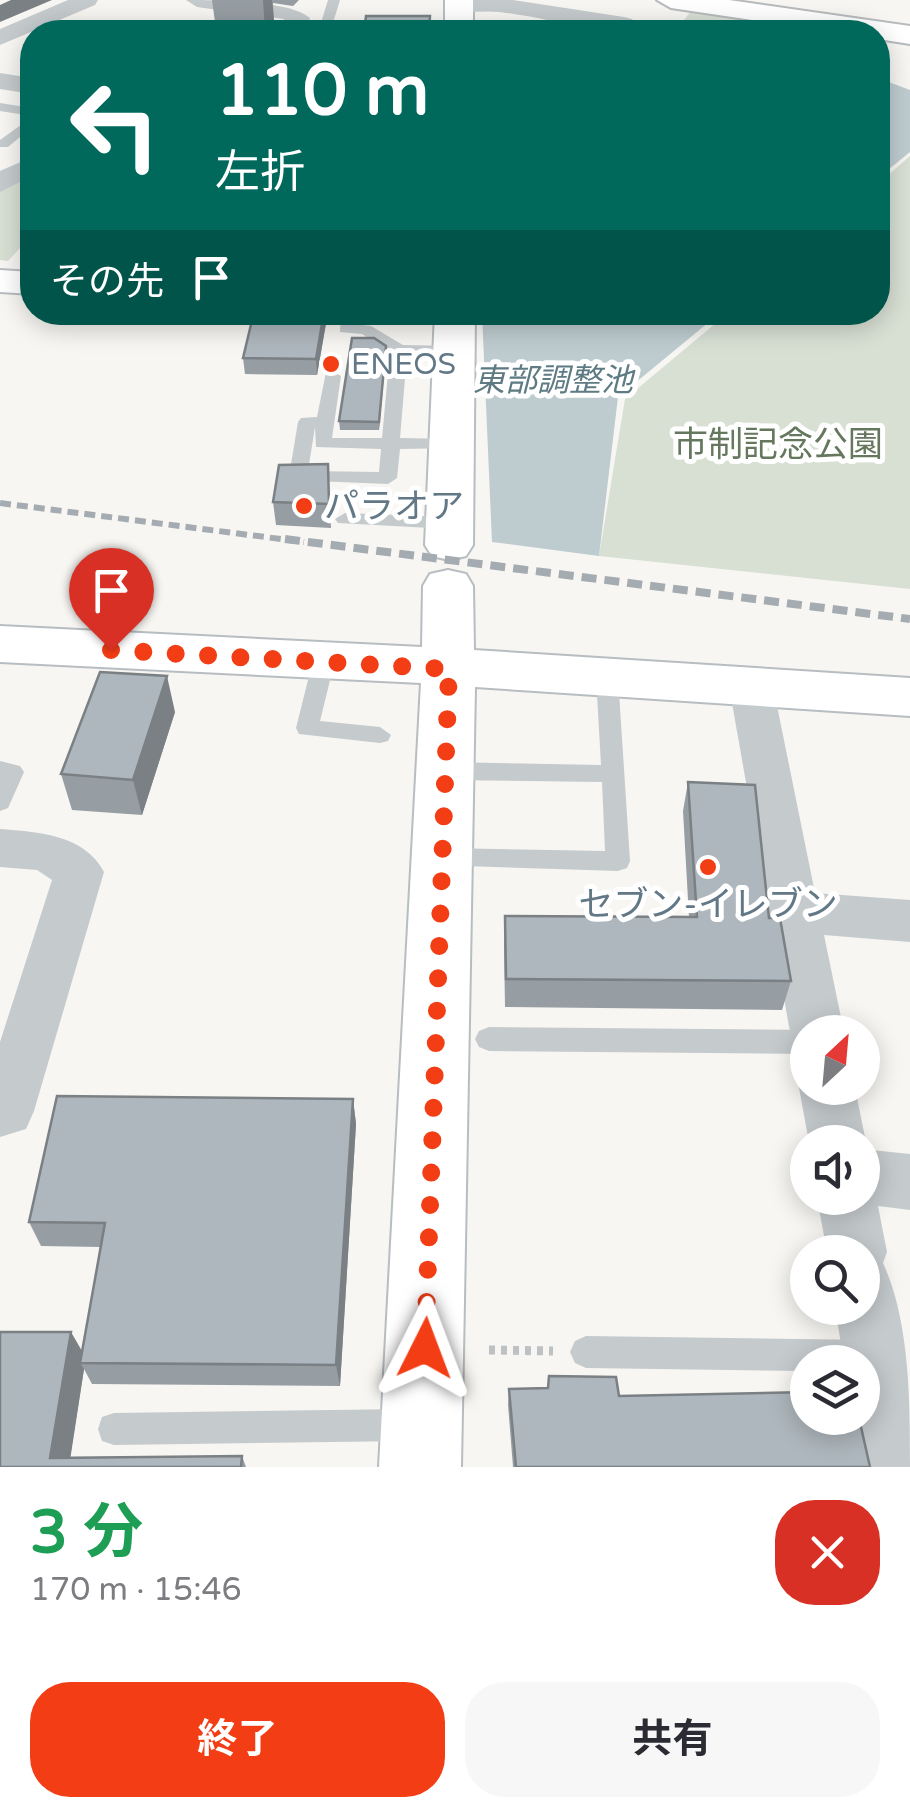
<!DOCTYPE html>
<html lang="ja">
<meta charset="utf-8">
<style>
:root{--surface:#fff;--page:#f7f7f7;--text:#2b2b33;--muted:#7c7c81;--accent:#f33d15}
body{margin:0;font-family:"Varela Round","Noto Sans JP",sans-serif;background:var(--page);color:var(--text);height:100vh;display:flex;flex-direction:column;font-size:38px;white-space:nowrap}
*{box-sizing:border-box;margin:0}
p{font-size:32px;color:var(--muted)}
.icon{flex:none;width:55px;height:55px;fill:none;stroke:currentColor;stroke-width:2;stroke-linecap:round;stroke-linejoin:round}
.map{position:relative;height:1467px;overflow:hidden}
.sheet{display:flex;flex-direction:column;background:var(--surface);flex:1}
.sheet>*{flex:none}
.guide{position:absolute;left:20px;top:20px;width:870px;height:305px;border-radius:40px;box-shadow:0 5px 25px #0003;background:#00695c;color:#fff;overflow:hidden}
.needle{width:65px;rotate:26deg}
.controls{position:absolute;left:790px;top:1015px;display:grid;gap:20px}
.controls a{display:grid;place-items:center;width:90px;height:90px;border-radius:50%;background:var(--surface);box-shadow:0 5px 25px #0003;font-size:50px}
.pin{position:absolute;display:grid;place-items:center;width:85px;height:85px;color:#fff;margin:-102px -42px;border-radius:50% 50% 50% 0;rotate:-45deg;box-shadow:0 0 10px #0007}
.pin .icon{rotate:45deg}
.me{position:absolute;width:110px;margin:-55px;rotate:3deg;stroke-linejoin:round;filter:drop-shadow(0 0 8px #0008)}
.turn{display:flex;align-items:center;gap:35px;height:210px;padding:0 30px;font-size:45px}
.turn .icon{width:130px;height:130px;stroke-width:2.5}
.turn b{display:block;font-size:70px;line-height:85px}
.then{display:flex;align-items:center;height:95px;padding:0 30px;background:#0003;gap:20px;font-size:38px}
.round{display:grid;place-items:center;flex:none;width:105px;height:105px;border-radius:40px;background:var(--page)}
.summary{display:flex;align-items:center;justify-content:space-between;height:170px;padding:0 30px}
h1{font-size:60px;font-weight:700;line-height:75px;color:#1e9e55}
.primary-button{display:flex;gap:20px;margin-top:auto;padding:20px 30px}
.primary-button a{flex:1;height:115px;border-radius:40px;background:var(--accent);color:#fff;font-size:40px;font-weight:700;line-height:115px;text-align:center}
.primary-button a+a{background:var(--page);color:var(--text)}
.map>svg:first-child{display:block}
.green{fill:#d8dfd3}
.water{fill:#beccd0}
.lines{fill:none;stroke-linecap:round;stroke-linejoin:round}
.secondary-casing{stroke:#b7bdc1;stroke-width:4}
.highway-casing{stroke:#b7bbbe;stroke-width:4}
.path{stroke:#bec1c3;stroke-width:9;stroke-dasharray:6 6;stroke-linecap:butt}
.lane{fill:#c5cacd;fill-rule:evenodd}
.street{fill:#c5cacd;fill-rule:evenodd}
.secondary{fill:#fff;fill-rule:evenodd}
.highway{fill:#fff;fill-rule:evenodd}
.rail-far1{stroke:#a5acb1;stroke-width:6;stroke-dasharray:11 6;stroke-linecap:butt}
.rail{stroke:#a5acb1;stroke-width:8;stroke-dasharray:15 8;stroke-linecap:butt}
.wall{fill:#969da3}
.shaded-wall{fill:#7a8084}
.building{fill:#aeb7bd;stroke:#7a8084;stroke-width:2.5}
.route{stroke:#f33d15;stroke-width:18;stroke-dasharray:0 32.4}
.poi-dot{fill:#f33d15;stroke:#fff;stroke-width:4}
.labels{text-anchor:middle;stroke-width:10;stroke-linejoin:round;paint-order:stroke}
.far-poi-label{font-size:30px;fill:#627887;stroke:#fff;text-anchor:start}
.far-water-label{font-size:32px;font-style:italic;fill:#5e7b83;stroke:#fff}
.park-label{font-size:35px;fill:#65785e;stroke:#fff}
.poi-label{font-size:35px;fill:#627887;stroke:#fff;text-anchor:start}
</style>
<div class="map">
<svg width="910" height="1467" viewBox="0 0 910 1467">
<rect width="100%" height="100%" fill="#f7f6f2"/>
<path class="green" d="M691,11l95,15 -13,6h-98z
M910,156v433l-311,-33 26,-157 103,-86 150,-1v-128z
M32,172v63l-24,26 -8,-1v-70z"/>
<path class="water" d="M878,78l32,12v62l-32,26z
M482,313h238l-102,84 -19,159 -107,-14z"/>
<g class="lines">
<defs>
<path id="secondary" d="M445,0h28v32h-28z
M0,270l32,2v22l-32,-2z
M435,312h40l-2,233 -7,11 -17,4 -17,-4 -7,-11z
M448,570l18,4 7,12 1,64 436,28v38l-435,-29 -14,780h-82l42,-784 -421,-21v-36l422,21 1,-61 7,-12z"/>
<path id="highway" d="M657,0h72l181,26v18l-32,-5v-7h-44l-163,-24z"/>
</defs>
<use href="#secondary" class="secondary-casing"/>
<use href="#highway" class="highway-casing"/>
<path class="path" d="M489,1350l64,1"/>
<path class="lane" d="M328,0h12l-8,26h127l6,4 -173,2v-5l28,-1z
M0,103l32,5v8l-32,-5z
M32,117v10l-24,20h-8v-7z
M341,312h16l-2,12 16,2 32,19 57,1v8l-6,1h-47l-7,83 51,1 9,5 -3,4 -57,1 -3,29 -9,6 -97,-4 -2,-4 9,-54 3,-4 16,-1 9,-45 6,-1 9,5 -9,62h50l8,-86 -28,-18 -22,-2zM315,427l1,20 65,2 -2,23 -71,-1z
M345,513l104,4 10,6 -10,6 -111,-6 -3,-4z
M324,653l11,7 -15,61 60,6 11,8 -3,6 -8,2 -81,-9 -3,-6 17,-68z
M607,669l11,8 12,184 -3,7 -9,3 -185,-6 -3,-7 3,-7 9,-3 163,3 -3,-69 -157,-2 -8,-3 -4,-6 4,-6 8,-3 156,3 -5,-88z
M0,761l20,5 4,6 -16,36 -8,3z
M489,1027l319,3 7,2h-7v22l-319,-3 -10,-4 -4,-8 4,-8z
M586,1336l286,4 11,5 5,11 -5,11 -21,5v-10h-54v9l-222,-3 -11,-5 -5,-11 5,-11z
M408,1409l12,4 4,12 -4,12 -12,4 -294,4 -12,-4 -4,-12 4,-12 12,-4z"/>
<path class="street" d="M68,0h30l-3,5 -95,40v-16z
M186,0c30,0 103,0 124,18l-3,14h-24l1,-13 -87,-12z
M451,0h62l111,17 8,2 10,13c-45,3 -96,-15 -143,-20 -16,-2 -32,2 -48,-2l-4,-5z
M0,73l32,5v16l-32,-5z
M32,157v19l-32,16v-21z
M751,671l15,4 7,11 42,207 95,7v42l-86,-7 20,97h-36v20l-10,-3 -8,-17 -61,-346 7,-11z
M0,829c38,3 84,5 104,43l-70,239 -8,18 -26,8v-95l52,-162 -15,-10 -37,-3z
M807,1070l1,18h47l11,54 -4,7v-7h-53l-10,-54z
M862,1149l48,5v56l-32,-4 9,46 -4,11c27,59 27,138 27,204h-49l-8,-49h9v-56h-18l-9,-54h27v-56h-35l-10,-54h45z"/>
<use href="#secondary" class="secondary"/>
<use href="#highway" class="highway"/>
<path class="rail-far1" d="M0,503l304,39"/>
<path class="rail" d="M285,539l625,80"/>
</g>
<path class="wall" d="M212,0h87l-6,6 -20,-3 1,18 -9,9 -50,-8z
M254,312h74l-11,63 -72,-1 -2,-16z
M386,346l-7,84h-39l-1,-9z
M328,464l3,64 -55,-3 -3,-23z
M175,712l-33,103 -70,-5 -11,-36z
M688,782l81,136 22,63 -9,29 -277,-3 -1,-62 1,-29 184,1 -6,-106z
M353,1099l3,25 -16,262 -248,-2 -8,-15 -14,88 172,-1 4,11h-246l82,-115 19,-105 -60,-1 -12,-24z
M509,1389l110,7 251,71h-357l-5,-62z"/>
<path class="shaded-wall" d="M11,0h41l-52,22v-17z
M263,0h9l2,21 -9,9z
M324,312h4l-11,63 -1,-16z
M386,346v8l-7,76v-8z
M167,676l8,36 -33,103 -9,-35z
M353,1099l3,25 -16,262 -4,-21z
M71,1332l15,26 -6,5 4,6 -15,98 -19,-9z"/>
<path class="building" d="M366,16h64l-1,16h-65z
M254,312h70l-8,47 -73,-1z
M352,338h22l12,8 -7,76 -40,-1z
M328,464l1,40 -56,-2 6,-37z
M100,672l67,4 -34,104 -72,-6z
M688,782l67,3 14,133h11l11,63 -285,-2 -1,-63 192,1z
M57,1096l296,3 -17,266 -256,-2 25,-140 -76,-1z
M0,1332h71l-21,126 192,-2 -1,11h-241z
M549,1376l67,1 3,19 189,-4v26h51l11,49h-354l-7,-78 39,-1z"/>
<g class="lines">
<path class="route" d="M111,650l338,19 -24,679"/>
</g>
<g class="poi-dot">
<circle cx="331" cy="364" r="10"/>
<circle cx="304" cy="506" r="10"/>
<circle cx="708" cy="867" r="10"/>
</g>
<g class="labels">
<g class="far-poi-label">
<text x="351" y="374">ENEOS</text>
</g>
<g class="far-water-label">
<text x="553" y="391">東部調整池</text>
</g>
<g class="park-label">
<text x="778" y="456">市制記念公園</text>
</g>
<g class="poi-label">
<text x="324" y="518">パラオア</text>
<text x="708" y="916" text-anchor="middle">セブン-イレブン</text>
</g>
</g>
</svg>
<div class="controls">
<a><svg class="needle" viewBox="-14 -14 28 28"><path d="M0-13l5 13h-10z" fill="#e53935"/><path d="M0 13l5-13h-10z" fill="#7c7c81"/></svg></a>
<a><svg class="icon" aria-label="sound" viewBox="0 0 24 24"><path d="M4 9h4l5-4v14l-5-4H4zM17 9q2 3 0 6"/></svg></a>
<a><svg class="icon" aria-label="search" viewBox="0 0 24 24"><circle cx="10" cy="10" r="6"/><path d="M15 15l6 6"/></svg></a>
<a><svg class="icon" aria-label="layers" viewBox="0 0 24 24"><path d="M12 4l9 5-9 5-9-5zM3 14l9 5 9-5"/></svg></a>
</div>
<div class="pin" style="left:111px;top:650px;background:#d93025"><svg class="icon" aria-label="arrive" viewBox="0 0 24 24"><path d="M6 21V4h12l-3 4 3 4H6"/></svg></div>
<svg class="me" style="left:425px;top:1348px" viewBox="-20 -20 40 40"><path d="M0-17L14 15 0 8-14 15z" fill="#f33d15" stroke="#fff" stroke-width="4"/></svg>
<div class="guide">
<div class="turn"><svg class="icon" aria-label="left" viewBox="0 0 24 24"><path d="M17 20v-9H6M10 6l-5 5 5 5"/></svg><div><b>110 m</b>左折</div></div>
<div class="then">その先<svg class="icon" aria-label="arrive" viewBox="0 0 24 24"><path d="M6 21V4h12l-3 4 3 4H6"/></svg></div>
</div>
</div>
<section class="sheet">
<div class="summary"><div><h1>3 分</h1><p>170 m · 15:46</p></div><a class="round" style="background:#d93025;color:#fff"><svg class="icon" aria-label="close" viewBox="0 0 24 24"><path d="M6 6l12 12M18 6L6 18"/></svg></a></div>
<div class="primary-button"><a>終了</a><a>共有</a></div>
</section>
